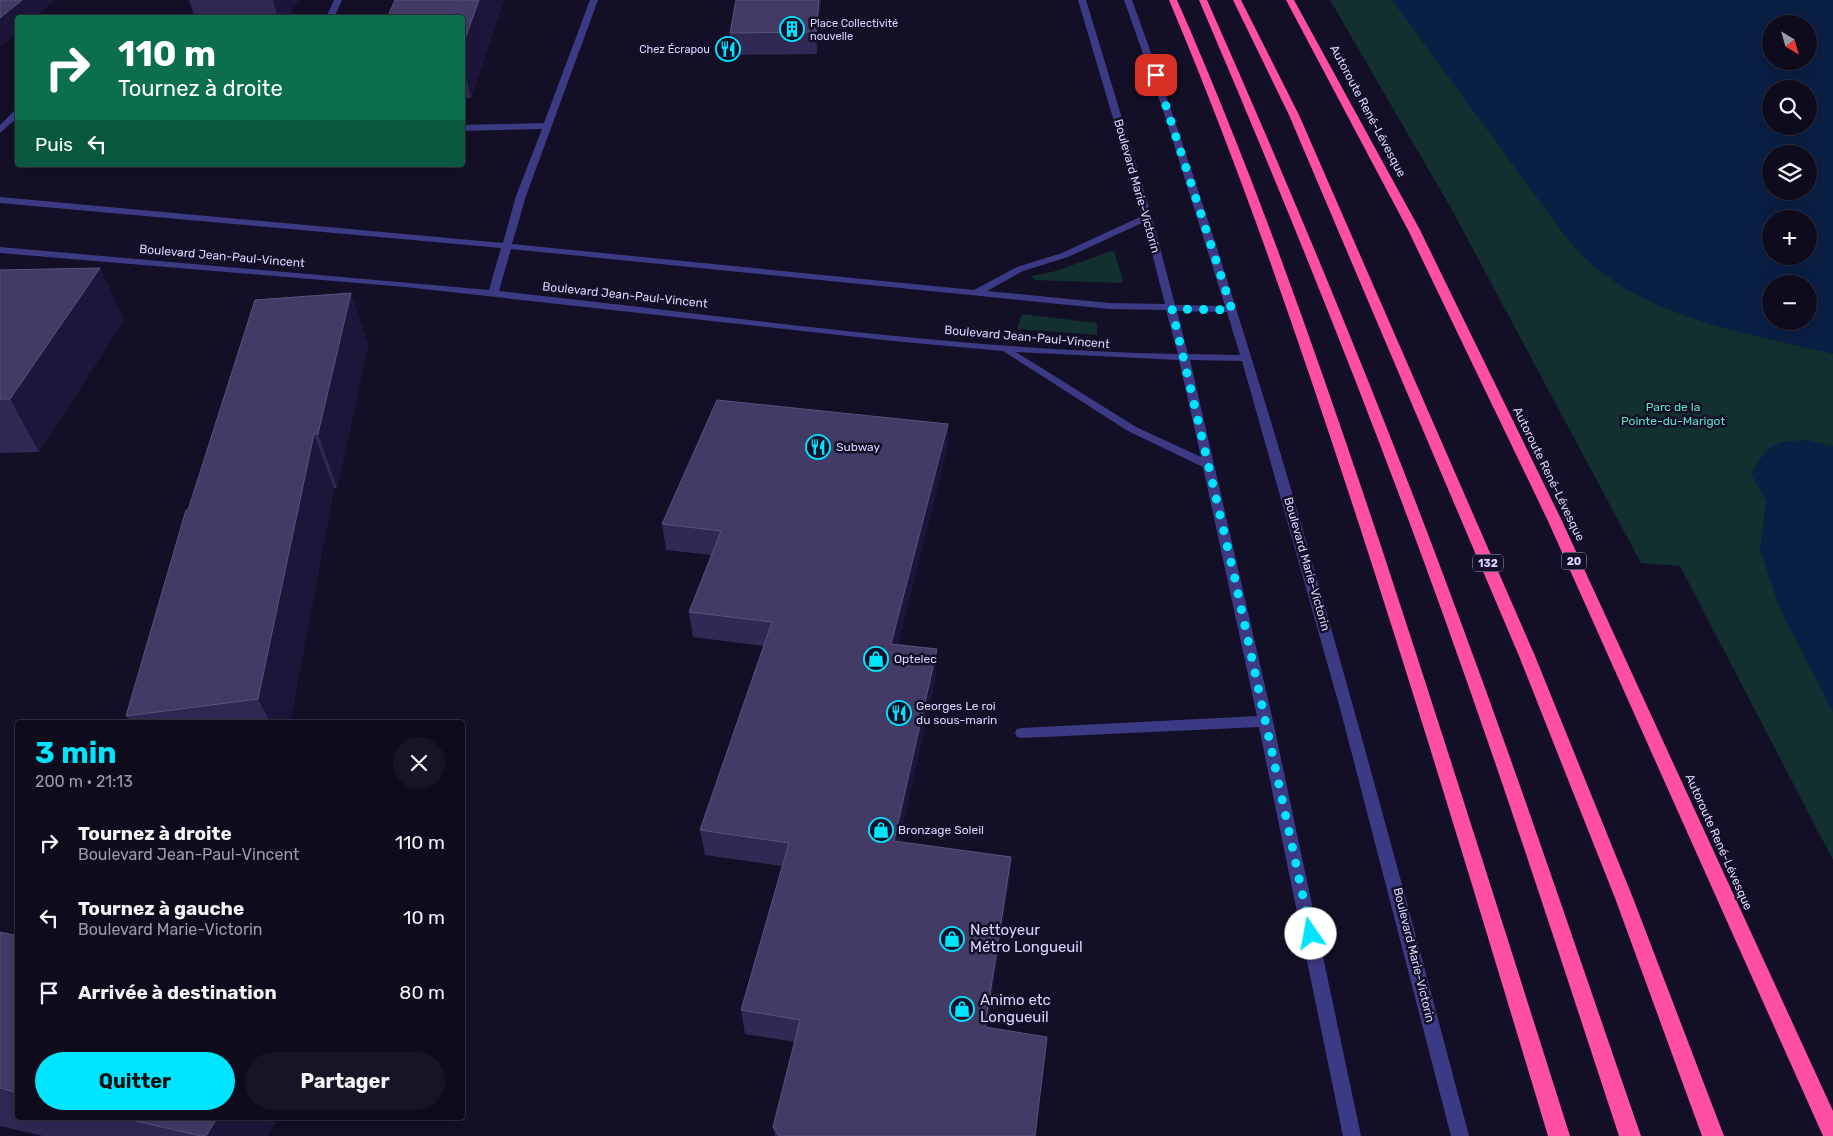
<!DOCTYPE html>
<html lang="fr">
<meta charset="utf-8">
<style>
:root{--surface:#0e0b1c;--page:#171425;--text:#f1f3f6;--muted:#9b9ba3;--line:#2e2b3b;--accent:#00e5ff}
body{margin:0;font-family:Rubik,sans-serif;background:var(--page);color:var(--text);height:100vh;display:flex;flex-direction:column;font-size:19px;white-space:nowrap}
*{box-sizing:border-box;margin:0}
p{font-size:16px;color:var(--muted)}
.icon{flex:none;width:28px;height:28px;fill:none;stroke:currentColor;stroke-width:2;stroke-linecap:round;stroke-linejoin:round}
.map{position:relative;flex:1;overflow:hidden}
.panel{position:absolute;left:15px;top:720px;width:450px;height:400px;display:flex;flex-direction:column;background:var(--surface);border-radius:5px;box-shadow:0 5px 20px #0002,0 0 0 1px var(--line)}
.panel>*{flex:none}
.hud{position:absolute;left:15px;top:15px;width:450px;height:152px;border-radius:5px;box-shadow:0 5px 20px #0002,0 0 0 1px var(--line);background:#0b6e4f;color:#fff;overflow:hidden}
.needle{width:32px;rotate:143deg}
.buttons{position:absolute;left:1762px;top:15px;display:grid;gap:10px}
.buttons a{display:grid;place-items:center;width:55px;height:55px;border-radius:50%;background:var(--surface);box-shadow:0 5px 20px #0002,0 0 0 1px var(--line);font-size:25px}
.pin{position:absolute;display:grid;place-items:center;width:42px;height:42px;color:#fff;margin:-21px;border-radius:10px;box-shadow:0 2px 8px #0006}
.me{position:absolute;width:55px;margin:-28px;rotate:348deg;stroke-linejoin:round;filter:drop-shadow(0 0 4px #0008)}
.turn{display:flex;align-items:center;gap:18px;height:105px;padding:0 20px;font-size:22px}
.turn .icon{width:65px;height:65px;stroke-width:2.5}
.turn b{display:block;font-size:35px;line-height:42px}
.then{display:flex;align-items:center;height:48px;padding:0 20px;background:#0003;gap:10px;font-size:19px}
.round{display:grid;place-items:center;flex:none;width:52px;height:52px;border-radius:26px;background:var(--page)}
.summary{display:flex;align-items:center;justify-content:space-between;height:85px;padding:0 20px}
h1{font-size:30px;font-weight:700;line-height:38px;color:var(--accent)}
.action{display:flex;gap:10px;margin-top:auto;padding:10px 20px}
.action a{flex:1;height:58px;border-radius:30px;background:var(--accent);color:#111;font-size:20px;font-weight:700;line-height:58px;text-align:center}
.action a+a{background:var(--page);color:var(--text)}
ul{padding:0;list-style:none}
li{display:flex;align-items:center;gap:15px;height:75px;padding:0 20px}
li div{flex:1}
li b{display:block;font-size:19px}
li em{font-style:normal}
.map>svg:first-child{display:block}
.green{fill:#12302f;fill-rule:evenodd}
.water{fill:#0a1f44;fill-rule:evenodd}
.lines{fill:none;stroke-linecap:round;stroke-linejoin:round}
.minor{fill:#3d3a85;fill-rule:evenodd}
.highway{fill:#ff4fa3;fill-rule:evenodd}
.wall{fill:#312854}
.shaded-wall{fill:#1d163a}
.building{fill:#433a66;stroke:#5a527e}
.route{stroke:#00e5ff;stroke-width:9;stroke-dasharray:0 16.2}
.labels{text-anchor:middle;stroke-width:5;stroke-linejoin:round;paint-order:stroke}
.far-poi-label{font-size:11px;fill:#d9d4ff;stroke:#130f26;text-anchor:start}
.shield{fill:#130f26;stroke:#9e99be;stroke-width:1}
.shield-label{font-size:11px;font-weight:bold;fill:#d9d4ff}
.street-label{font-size:12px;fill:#d9d4ff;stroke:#130f26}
.park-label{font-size:12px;fill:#5fe0c0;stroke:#130f26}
.poi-label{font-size:12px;fill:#d9d4ff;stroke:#130f26;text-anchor:start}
.near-poi-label{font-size:15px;fill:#d9d4ff;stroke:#130f26;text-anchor:start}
</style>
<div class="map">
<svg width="1833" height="1136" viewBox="0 0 1833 1136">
<rect width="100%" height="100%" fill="#130f26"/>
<path class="green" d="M1330,0h219l222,191 62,34v635l-153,-294 -39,-3 -189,-353zM1771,219h38v37h-38zM1771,284h38v37h-38z
M1111,251h3l9,29 -2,3 -86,-3 -3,-4 24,-5z
M1022,314l75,9v12l-80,-6z"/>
<path class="water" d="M1392,0h441v354c-90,-22 -198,-37 -262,-110zM1771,24h38v37h-38zM1771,89h38v37h-38zM1771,154h38v37h-38zM1771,219h38v37h-38zM1771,284h38v37h-38z
M1808,440l25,6v266l-54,-105 -19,-57 6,-49 -15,-27c18,-31 21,-32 57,-34z"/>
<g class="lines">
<path class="minor" d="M334,0h8l-8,18h-8z
M590,0h8l-72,196 -14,48 462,46 43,-23 45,-14 80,-37 -64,-216h8l66,217 23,88 50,1 -61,-193 -40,-113h8c53,144 99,290 143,435 69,232 132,466 194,701h-18l-110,-424 -99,-351 -52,-1 83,361 88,415h-18l-84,-409 -237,11 -5,-1 -2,-4 2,-4 5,-1 235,-12 -54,-249 -75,-36 -125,-80 -110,-10 -488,-54 -405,-34v-6l489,43 12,-42 -501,-45v-6l503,46 13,-47 26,-67 -80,2v-6l82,-2zM1144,222l21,82 -56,-1 -122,-12 36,-20 45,-14zM511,249l598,60 57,1 12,44c-228,-4 -454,-39 -679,-63zM1177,311l50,1 13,43 -52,-1zM1016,352l163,8 22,97 -65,-30z
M15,110h3v7l-18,16v-8z"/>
<path class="highway" d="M1169,0h8c79,179 143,364 205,549 64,195 126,391 188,587h-22c-59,-196 -118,-392 -181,-587 -60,-185 -122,-369 -198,-549z
M1199,0h8c90,203 175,408 252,617 64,172 122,346 182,519h-22c-57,-173 -113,-347 -175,-519 -75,-209 -158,-414 -245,-617z
M1233,0h8l58,115 236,541 98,242 91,238h-22l-87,-238 -96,-242 -230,-541z
M1286,0h8l126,230 142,291 271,590v25h-10l-275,-615 -140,-291z"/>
</g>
<path class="wall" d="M189,0h109l-10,18h-93z
M395,0h109l-33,98 -9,1v-81z
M736,0h85l-4,54 -85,1 -2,-22z
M100,268l24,52 -85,132 -39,1v-183z
M351,293l17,52 -31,143h-3l-44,234h-160l-4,-6 62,-206z
M948,424l-1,25 -49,195 38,31 -37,167 112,15 -2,25 -22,145 48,109h-260l-2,-9 22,-85 -50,-8 -4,-24 41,-144 -77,-11 -5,-25 64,-184 -71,-9 -4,-25 23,-57 -46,-5 -4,-26z
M0,932l18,4v182h260l-11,18h-224l-43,-10z"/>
<path class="shaded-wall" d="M22,0h33l-20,18h-17v14l-18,15v-29z
M273,0h25l-10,18h-10z
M479,0h25l-33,98 -9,-38v-13z
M819,0h2l-4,54 -1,-22z
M100,268l24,52 -85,132 -29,-53z
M351,293l17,52 -31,143 -19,-54z
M948,424l-1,25 -55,220 -1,-25z
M314,434l20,54 -44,234h-20l-12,-23z
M937,649l-1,26 -42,190v-24z
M1011,857l-2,25 -25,168 1,-23z
M217,1118h61l-11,18h-61z"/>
<path class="building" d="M0,0h22l-22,18z
M395,0h84l-17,47v-29h-75z
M736,0h83l-3,32 -86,1z
M100,268l-90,131h-10v-129z
M351,293l-33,141h-4l-56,265 -132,17 60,-206h2l67,-210z
M717,400l231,24 -57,220 46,5 -43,192 117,16 -26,170 62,10 -12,99h-256l-6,-9 27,-107 -59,-10 48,-167 -89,-13 72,-208 -83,-10 32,-81 -59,-7z
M0,932l18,4v157l-18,-5z
M123,1118h94l-11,18h-5z"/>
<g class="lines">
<path class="route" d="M1156,75l76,235 -60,-1 62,266 77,359"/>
</g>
<defs>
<symbol id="building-ring" viewBox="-11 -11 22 22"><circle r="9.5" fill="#130f26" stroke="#00e5ff" stroke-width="1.5"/><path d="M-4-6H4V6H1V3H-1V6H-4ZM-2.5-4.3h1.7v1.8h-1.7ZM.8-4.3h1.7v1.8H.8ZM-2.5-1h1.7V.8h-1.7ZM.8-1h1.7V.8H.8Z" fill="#00e5ff"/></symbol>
<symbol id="restaurant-ring" viewBox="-11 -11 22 22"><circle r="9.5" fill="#130f26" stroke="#00e5ff" stroke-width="1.5"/><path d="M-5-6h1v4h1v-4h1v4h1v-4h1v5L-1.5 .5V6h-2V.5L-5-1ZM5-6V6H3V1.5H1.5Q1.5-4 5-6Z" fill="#00e5ff"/></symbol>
<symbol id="shop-ring" viewBox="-11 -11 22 22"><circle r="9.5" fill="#130f26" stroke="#00e5ff" stroke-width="1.5"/><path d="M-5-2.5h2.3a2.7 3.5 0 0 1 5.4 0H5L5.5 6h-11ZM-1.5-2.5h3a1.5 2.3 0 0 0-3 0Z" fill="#00e5ff"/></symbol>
</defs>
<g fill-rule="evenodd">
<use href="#building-ring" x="778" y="15" width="28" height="28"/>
<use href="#restaurant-ring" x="714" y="35" width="28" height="28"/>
<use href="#restaurant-ring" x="804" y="433" width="28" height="28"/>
<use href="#shop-ring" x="862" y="645" width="28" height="28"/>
<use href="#restaurant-ring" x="885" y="699" width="28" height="28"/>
<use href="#shop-ring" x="867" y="816" width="28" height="28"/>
<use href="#shop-ring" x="938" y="925" width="28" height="28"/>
<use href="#shop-ring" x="948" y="995" width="28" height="28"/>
</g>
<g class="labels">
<g class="far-poi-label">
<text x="810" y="27">Place Collectivité<tspan x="810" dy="13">nouvelle</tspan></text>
<text x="710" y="53" text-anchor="end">Chez Écrapou</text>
</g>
<g class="shield">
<rect x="1561.5" y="552.5" width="25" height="17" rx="4"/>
<rect x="1473" y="554.5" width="30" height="17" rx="4"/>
</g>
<g class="shield-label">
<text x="1574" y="565">20</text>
<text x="1488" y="567">132</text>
</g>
<g class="street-label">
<text transform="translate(1368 111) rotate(62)" y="4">Autoroute René-Lévesque</text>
<text transform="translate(1137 186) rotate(74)" y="4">Boulevard Marie-Victorin</text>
<text transform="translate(222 256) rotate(5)" y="4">Boulevard Jean-Paul-Vincent</text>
<text transform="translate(625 295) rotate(6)" y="4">Boulevard Jean-Paul-Vincent</text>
<text transform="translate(1027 337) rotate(5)" y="4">Boulevard Jean-Paul-Vincent</text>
<text transform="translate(1549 474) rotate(64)" y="4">Autoroute René-Lévesque</text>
<text transform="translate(1307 564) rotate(74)" y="4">Boulevard Marie-Victorin</text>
<text transform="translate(1719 842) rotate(66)" y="4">Autoroute René-Lévesque</text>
<text transform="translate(1414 955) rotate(76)" y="4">Boulevard Marie-Victorin</text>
</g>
<g class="park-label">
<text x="1673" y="411">Parc de la<tspan x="1673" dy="14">Pointe-du-Marigot</tspan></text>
</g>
<g class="poi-label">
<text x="836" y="451">Subway</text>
<text x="894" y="663">Optelec</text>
<text x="916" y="710">Georges Le roi<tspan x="916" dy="14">du sous-marin</tspan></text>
<text x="898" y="834">Bronzage Soleil</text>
</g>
<g class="near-poi-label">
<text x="970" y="935">Nettoyeur<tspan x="970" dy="17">Métro Longueuil</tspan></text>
<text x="980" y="1005">Animo etc<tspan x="980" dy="17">Longueuil</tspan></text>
</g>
</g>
</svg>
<div class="buttons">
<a><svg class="needle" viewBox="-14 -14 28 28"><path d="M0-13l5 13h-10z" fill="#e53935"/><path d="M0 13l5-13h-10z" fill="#9b9ba3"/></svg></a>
<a><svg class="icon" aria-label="search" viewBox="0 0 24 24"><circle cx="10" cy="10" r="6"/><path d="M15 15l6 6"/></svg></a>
<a><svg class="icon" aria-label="layers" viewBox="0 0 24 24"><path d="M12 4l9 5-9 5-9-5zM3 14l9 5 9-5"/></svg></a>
<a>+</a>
<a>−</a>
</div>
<div class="pin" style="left:1156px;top:75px;background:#d93025"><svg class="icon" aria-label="arrive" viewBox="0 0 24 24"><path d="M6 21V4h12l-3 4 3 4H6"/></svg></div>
<svg class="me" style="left:1311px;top:934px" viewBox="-20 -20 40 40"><circle r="19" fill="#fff"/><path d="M0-13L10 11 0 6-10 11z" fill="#00e5ff"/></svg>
<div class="hud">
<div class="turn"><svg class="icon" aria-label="right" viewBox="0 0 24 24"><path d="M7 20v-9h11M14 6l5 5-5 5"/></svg><div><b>110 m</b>Tournez à droite</div></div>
<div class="then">Puis<svg class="icon" aria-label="left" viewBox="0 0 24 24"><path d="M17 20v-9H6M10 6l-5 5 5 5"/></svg></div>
</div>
<section class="panel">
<div class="summary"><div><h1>3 min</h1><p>200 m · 21:13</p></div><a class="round"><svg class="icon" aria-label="close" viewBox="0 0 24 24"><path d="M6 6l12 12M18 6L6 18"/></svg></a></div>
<ul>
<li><svg class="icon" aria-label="right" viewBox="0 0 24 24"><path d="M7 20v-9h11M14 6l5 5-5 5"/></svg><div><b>Tournez à droite</b><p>Boulevard Jean-Paul-Vincent</p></div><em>110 m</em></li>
<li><svg class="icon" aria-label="left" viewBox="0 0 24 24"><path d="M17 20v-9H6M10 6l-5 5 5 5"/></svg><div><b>Tournez à gauche</b><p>Boulevard Marie-Victorin</p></div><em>10 m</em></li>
<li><svg class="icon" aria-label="arrive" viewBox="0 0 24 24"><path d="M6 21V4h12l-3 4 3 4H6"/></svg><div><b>Arrivée à destination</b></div><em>80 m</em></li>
</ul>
<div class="action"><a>Quitter</a><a>Partager</a></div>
</section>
</div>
